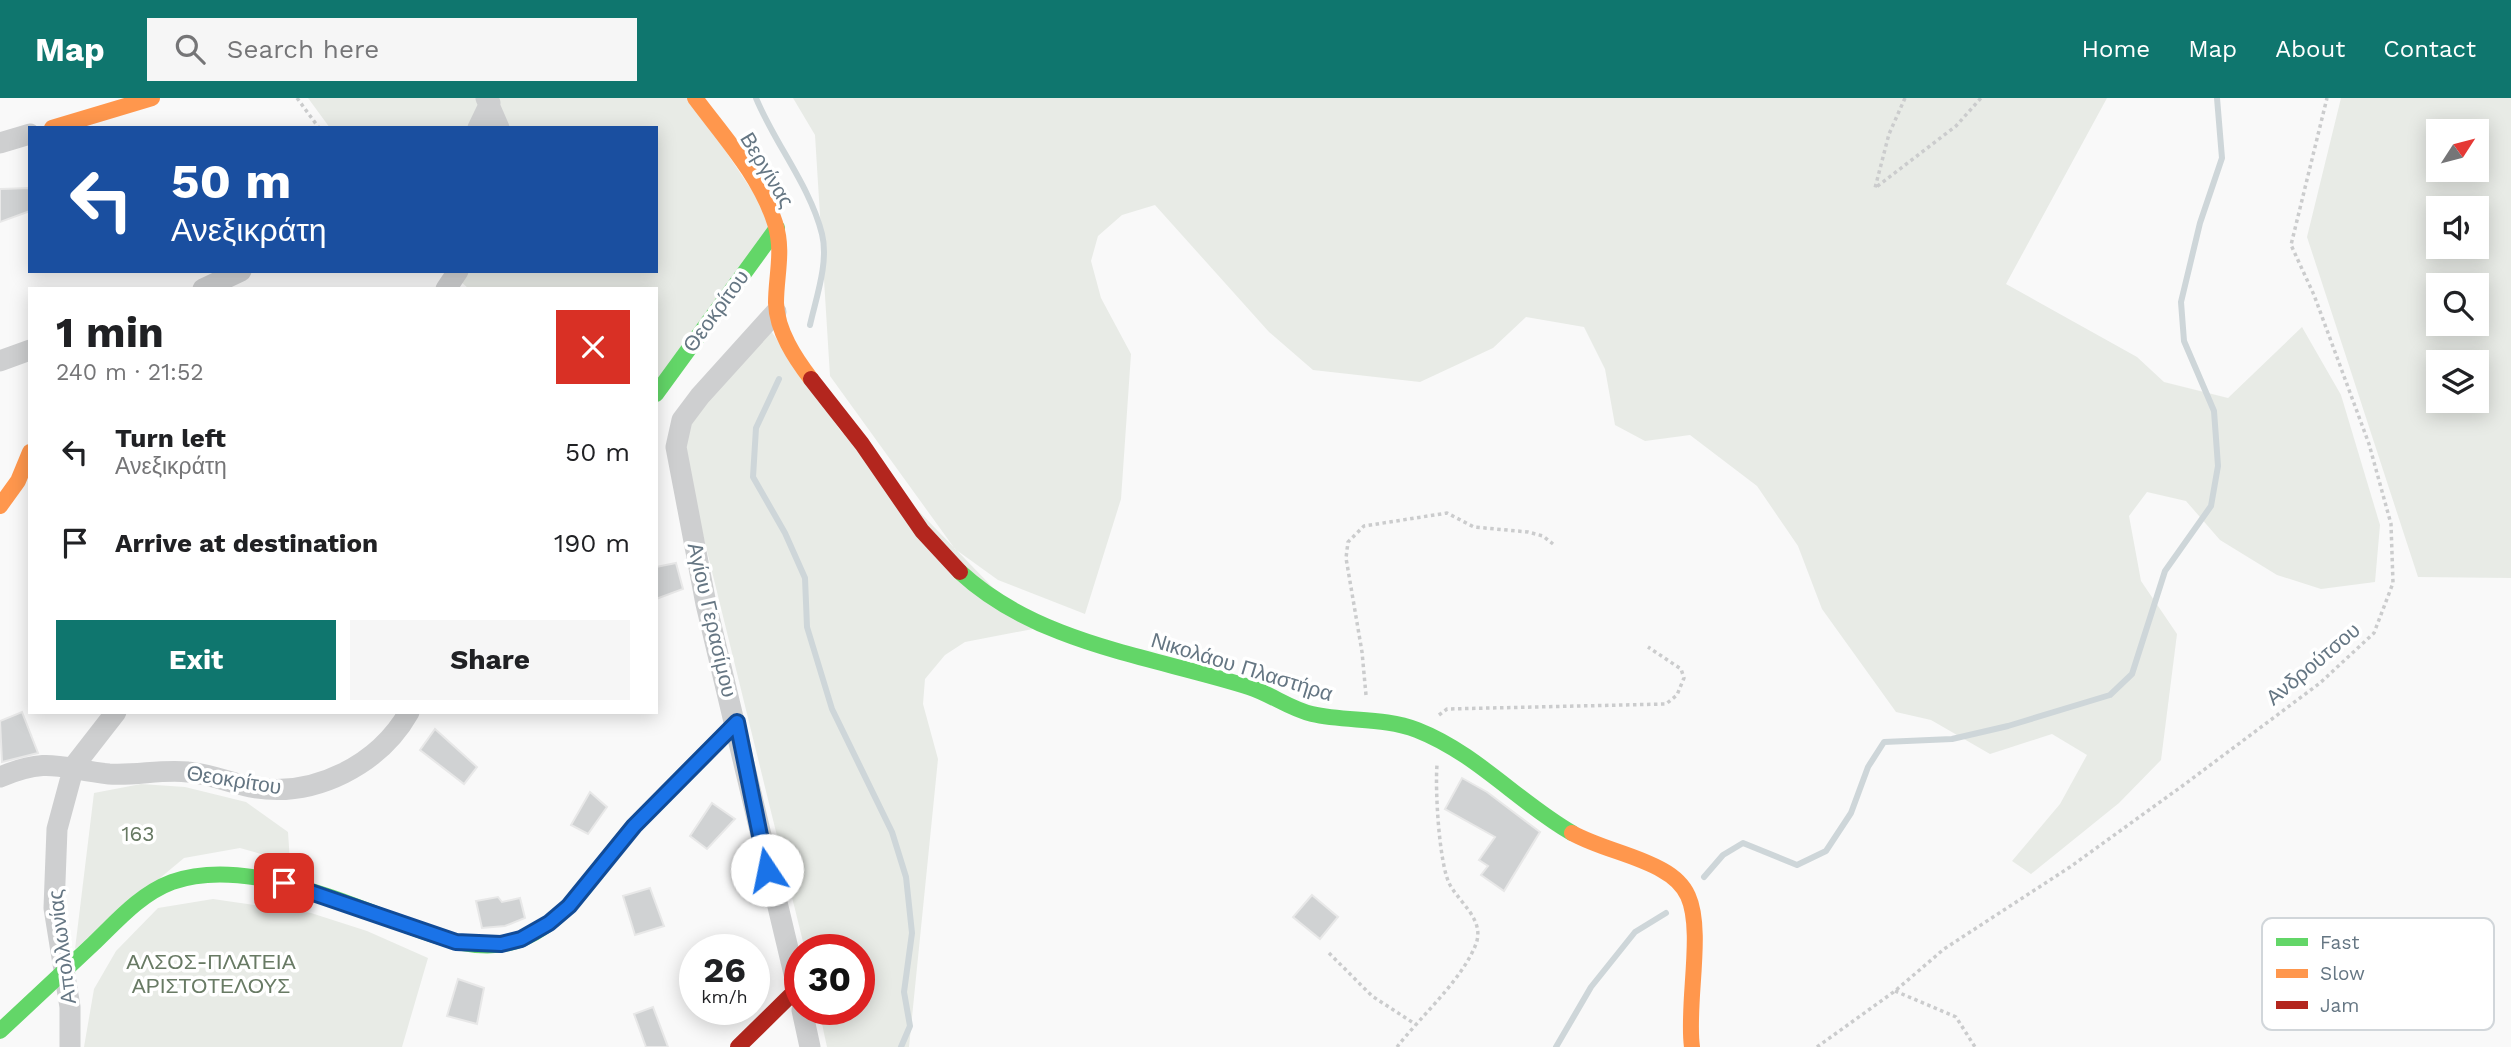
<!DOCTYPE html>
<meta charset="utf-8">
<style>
:root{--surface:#fff;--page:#f6f6f6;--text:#202124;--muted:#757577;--accent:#0f766e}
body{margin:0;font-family:"Work Sans",sans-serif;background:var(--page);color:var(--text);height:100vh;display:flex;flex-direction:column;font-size:26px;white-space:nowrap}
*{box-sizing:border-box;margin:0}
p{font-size:23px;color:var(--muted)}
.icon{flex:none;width:38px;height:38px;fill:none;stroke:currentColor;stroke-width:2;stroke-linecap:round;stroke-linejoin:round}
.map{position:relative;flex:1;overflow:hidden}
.panel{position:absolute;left:28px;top:189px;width:630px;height:427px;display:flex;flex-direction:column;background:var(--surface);border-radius:0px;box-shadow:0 4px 18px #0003}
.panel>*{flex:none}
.top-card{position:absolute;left:28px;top:28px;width:630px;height:147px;border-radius:0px;box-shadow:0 4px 18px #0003;background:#1a4fa0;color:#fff;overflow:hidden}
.needle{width:46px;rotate:54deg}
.tools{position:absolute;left:2426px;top:21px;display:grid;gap:14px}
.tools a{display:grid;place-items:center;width:63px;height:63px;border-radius:0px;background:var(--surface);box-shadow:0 4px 18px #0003;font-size:35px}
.speed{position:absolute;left:679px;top:836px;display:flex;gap:14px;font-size:35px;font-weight:700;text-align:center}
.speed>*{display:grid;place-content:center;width:91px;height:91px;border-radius:50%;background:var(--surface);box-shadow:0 4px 18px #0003;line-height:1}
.speed small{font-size:18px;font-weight:400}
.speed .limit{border:10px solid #d22;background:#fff;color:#111}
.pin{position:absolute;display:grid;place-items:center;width:60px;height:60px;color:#fff;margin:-30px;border-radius:14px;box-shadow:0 4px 10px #0006}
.me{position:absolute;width:77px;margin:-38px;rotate:349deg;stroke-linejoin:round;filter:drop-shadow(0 0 5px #0008)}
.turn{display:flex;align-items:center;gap:24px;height:147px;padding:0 28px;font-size:32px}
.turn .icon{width:91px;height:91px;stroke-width:2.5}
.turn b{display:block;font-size:49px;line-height:60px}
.round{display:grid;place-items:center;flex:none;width:74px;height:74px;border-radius:0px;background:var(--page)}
.summary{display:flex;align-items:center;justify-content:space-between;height:119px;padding:0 28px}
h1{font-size:42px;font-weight:700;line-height:52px}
.button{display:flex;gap:14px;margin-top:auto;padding:14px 28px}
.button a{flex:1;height:80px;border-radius:0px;background:var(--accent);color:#fff;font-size:28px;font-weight:700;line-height:80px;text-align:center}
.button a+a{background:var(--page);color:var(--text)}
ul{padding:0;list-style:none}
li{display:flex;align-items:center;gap:21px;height:91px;padding:0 28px}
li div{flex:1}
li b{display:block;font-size:26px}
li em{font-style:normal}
header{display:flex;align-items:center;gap:42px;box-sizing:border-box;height:98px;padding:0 35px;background:var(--accent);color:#fff}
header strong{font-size:33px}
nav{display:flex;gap:38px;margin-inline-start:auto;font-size:24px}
.search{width:490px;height:63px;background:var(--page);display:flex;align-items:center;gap:18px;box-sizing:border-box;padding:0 24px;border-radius:0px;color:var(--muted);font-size:26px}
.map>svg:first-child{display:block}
.green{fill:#e8ebe6;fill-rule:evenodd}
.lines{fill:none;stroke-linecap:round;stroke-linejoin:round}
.stream{stroke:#ced6d9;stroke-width:6}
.building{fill:#d0d2d3;stroke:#e8e8e8;stroke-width:2}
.path{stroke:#cbcccd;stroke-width:3.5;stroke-dasharray:3.5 3.5;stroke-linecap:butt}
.street{stroke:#cecfd0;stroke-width:21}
.fast{stroke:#63d668;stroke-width:16}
.slow{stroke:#ff974d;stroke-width:16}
.jam{stroke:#b3261e;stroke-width:16}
.route-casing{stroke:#114b97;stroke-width:18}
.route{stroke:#1a73e8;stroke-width:12}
.labels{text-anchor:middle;stroke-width:7;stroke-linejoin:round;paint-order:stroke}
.street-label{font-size:21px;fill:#657683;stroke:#fff}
.park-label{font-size:21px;fill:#687a64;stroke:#fff}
.key{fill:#fff;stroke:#d1d6da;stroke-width:2}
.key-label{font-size:19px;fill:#657683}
</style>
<header>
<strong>Map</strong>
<div class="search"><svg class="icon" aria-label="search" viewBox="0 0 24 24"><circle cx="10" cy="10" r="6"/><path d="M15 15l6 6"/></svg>Search here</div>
<nav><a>Home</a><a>Map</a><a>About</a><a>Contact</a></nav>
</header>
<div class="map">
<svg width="2511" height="949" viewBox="0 0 2511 949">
<rect width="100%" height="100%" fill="#f9f9f9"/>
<path class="green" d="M308,0h382l87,130 -121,166v-105h-187l-9,-8 5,-10h191v-143h-326z
M793,0h1314l-101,186 131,73 27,25 64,16 74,-71 39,68 39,130 -5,57 -54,7 -44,-14 -57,-35 -34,-39 -39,-9 -18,24 12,65 36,53 -16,126 -42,43 -88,71 -19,-13 48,-57 27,-49 -35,-21 -62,20 -59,-34 -35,-8 -74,-103 -24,-63 -41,-60 -67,-51 -45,6 -30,-16 -10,-56 -21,-42 -58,-10 -33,31 -73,34 -107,-12 -44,-38 -114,-127 -33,10 -24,21 -7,25 10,37 30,56 -10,145 -36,115 -87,-34 -43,-31 -125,-173 -15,-241z
M2341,0h170v480l-93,-1 -111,-340zM2476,33v39h-38v-39zM2476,110v39h-38v-39zM2476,187v39h-38v-39zM2476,264v39h-38v-39z
M771,233l69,99 193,199 -68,13 -20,13 -20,24 -2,25 15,55 -29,288h-82l-8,-37h40v-60h-54l-114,-464 -6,-37 9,-37z
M141,686l44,3 61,15 42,30 2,30 -50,-14 -56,10 -109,91 19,-156z
M213,801l98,14 56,18 61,27 -26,89h-318l10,-58 22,-38 42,-43z"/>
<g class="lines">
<path class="stream" d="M756,0c19,46 54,88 66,136 7,28 -6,64 -12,91
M779,281l-23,49 -3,49 32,56 20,45 2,49 25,82 60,123 14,45 6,56 -8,59 6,34 -9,21
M1704,779l19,-22 20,-12 54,22 29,-14 25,-38 17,-46 16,-25 68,-3 56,-13 102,-31 22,-21 33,-103 46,-65 7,-40 -4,-55 -30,-70 -3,-39 19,-79 22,-65 -5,-60
M1556,949l35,-60 44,-55 31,-19"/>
</g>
<path class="building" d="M30,90v23l-30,11v-33z
M676,465l7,26 -27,10v-32z
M22,614l16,41 -36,9 -2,-41z
M435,631l42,38 -13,17 -44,-34z
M1462,680l25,14 53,40 -36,59 -23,-16 7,-9 -9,-6 16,-23 -50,-28z
M590,694l17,15 -19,27 -17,-9z
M712,705l23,16 -28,30 -17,-13z
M650,790l14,38 -29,9 -12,-39z
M1312,797l26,22 -18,22 -27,-22z
M498,799l4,5 18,-4 5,20 -20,8 -23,2 -6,-27z
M458,881l26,9 -7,36 -30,-8z
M653,909l15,40h-22l-12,-33z"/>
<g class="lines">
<path class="path" d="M297,0l22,30
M1905,0l-16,36 -14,54 81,-62 25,-28
M1366,597l-4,-43 -16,-94 2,-16 16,-16 83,-13 27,14 54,5 15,4 10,8
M1439,617l8,-6 219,-5 11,-9 7,-17 -3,-9 -33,-22
M1329,855l43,43 43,28
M1895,893l61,26 19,30
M1397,949c24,-31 65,-67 79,-103 9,-25 -17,-41 -27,-61 -10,-22 -14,-93 -12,-118
M1817,949l78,-56 49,-42 126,-82 115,-83 135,-101 54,-50 19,-50 -2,-59 -22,-80 -55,-149 -23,-50 36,-147"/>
<path class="street" d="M486,0l13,30
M478,30l12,-25
M0,45l30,-9
M203,191l38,-18
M446,191l12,-18
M776,214l-76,84 -18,24 -6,27 30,157 94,395
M0,263l30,-11
M0,679c50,-21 60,-8 109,-3 26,2 53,-5 79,-2 23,2 45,12 68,16 59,9 123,-23 153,-76
M802,912l8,37
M70,949v-40l-16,-99 3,-79 17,-63 42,-54"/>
<path class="fast" d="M656,296l121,-166
M960,474c78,72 191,84 289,115 22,7 41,22 63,27 35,8 72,3 105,16 59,23 101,72 155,103
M0,933c31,-29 62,-58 93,-87 24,-23 47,-50 79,-62 71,-25 165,18 231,42 37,14 80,31 119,15 37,-15 61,-48 84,-79"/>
<path class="slow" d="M695,0c29,39 65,78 80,125 9,28 1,52 1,80 1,28 19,55 35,76
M52,30l100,-30
M0,408l18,-25 12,-29
M1572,735c29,16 62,21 90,37 11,6 21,15 26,26 16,35 -2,109 4,151
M606,762l23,-29 108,-109"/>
<path class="jam" d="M811,281l51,65 60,87 38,41
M738,949l59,-58"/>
</g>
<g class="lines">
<defs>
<path id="route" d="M284,785l172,59 45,2 20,-5 28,-16 20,-17 65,-80 103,-104 30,148"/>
</defs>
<use href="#route" class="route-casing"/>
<use href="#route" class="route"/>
</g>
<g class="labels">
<g class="street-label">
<text transform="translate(767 72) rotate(59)" y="7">Βεργίνας</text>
<text transform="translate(716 213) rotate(-54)" y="7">Θεοκρίτου</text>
<text transform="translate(712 522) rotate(77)" y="7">Αγίου Γερασίμου</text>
<text transform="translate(2313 566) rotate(-40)" y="7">Ανδρούτσου</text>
<text transform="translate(1242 569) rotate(17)" y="7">Νικολάου Πλαστήρα</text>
<text transform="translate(234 682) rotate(9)" y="7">Θεοκρίτου</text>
<text transform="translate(62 849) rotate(-97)" y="7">Απολλωνίας</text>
</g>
<g class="park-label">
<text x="138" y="743">163</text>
<text x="211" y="871">ΑΛΣΟΣ-ΠΛΑΤΕΙΑ<tspan x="211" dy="24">ΑΡΙΣΤΟΤΕΛΟΥΣ</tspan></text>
</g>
</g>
<rect x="2262" y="820" width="232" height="112" rx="10" class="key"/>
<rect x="2276" y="840" width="32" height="8" fill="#63d668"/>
<rect x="2276" y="871" width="32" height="9" fill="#ff974d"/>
<rect x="2276" y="903" width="32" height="8" fill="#b3261e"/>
<g class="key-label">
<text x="2320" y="851">Fast</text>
<text x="2320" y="882">Slow</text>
<text x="2320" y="914">Jam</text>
</g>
</svg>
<div class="tools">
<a><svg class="needle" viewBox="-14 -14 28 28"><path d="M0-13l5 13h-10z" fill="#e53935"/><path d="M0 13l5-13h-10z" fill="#757577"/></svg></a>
<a><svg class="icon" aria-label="sound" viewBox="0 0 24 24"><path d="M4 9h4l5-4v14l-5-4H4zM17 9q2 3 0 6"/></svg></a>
<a><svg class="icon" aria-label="search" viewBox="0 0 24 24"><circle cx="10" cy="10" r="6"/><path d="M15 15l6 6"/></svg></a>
<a><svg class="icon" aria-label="layers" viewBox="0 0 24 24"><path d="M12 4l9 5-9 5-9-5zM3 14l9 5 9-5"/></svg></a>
</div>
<div class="speed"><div>26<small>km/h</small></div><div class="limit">30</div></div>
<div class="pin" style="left:284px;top:785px;background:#d93025"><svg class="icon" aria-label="arrive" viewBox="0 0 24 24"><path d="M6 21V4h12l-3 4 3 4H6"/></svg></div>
<svg class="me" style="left:767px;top:772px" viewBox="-20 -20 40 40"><circle r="19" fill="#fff"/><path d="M0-13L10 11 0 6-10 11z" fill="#1a73e8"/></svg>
<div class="top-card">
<div class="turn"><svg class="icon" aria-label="left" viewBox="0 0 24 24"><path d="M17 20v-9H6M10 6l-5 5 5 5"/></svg><div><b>50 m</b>Ανεξικράτη</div></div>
</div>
<section class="panel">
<div class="summary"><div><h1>1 min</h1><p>240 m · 21:52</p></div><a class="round" style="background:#d93025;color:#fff"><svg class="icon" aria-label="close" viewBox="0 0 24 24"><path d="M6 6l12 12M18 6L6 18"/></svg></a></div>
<ul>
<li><svg class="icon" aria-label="left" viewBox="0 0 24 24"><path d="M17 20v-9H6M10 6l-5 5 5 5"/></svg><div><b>Turn left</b><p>Ανεξικράτη</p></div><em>50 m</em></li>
<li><svg class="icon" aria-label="arrive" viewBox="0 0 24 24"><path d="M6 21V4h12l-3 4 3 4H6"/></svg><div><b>Arrive at destination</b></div><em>190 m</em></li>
</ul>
<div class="button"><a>Exit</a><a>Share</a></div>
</section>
</div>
